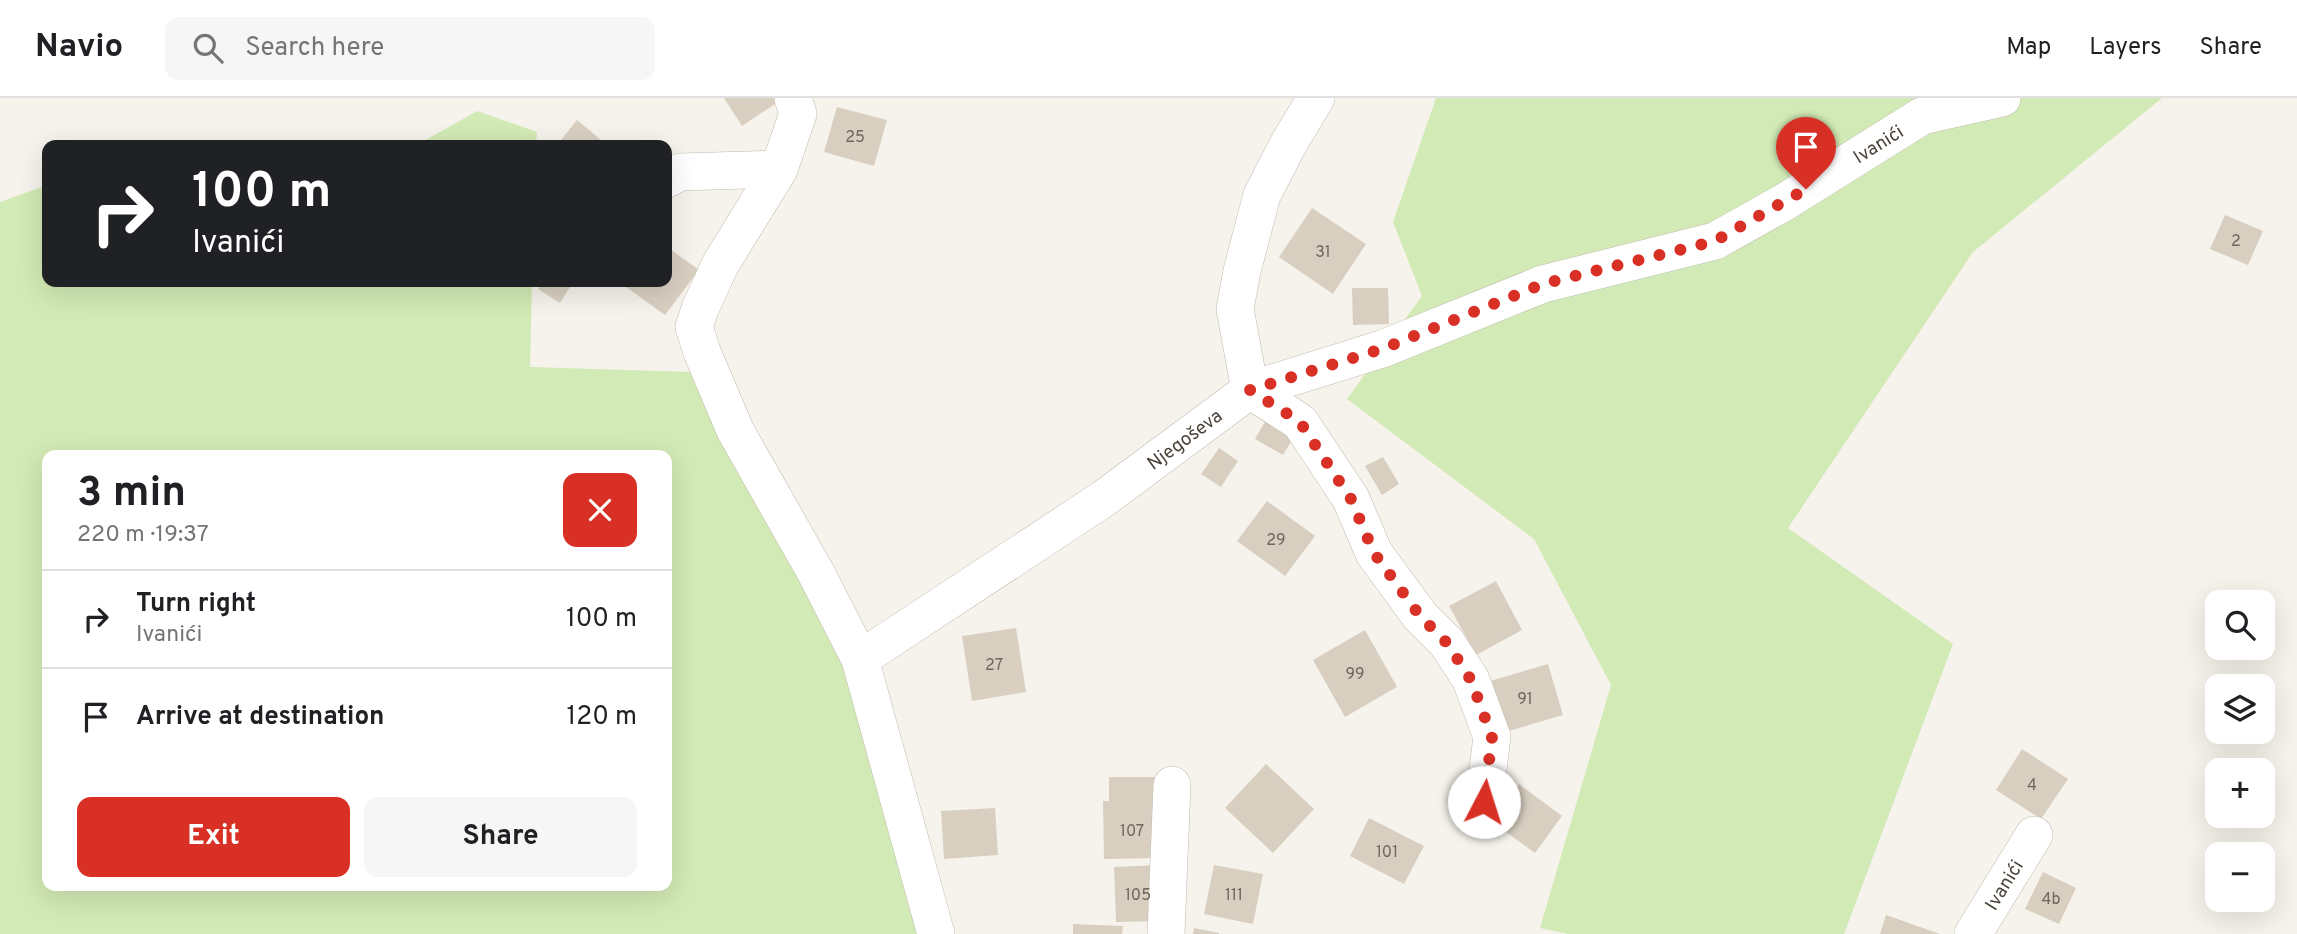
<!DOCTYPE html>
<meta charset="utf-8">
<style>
:root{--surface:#fff;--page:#f6f6f6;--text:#202124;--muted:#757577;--line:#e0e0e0;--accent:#d93025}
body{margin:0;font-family:Overpass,sans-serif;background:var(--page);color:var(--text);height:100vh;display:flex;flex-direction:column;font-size:26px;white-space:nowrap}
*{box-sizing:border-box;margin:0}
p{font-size:23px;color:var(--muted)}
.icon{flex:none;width:38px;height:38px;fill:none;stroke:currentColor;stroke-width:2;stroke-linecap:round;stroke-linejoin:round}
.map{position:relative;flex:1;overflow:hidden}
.drawer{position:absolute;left:42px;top:352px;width:630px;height:441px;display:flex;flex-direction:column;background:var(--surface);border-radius:14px;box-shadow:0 7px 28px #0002}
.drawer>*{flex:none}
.top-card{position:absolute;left:42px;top:42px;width:630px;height:147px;border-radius:14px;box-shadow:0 7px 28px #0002;background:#202124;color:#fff;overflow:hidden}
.tools{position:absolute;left:2205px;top:492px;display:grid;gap:14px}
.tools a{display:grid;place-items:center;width:70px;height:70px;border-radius:14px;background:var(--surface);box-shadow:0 7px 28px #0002;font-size:35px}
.pin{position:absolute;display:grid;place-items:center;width:60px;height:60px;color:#fff;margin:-72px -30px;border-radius:50% 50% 50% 0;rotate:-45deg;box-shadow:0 0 7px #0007}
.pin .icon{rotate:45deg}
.me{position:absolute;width:77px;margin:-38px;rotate:5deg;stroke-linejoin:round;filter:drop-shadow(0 0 5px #0008)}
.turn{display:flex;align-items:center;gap:24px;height:147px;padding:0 35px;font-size:32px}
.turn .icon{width:91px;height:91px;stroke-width:2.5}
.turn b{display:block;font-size:49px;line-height:60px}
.round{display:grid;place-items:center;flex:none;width:74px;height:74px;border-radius:14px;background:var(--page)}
.head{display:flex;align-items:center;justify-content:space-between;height:119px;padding:0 35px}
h1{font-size:42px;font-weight:700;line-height:52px}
.cta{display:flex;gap:14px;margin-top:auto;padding:14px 35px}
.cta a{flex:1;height:80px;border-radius:14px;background:var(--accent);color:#fff;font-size:28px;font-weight:700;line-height:80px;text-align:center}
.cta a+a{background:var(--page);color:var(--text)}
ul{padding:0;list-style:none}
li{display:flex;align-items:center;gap:21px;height:98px;padding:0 35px;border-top:2px solid var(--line)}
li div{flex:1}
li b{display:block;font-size:26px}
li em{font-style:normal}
header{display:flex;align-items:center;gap:42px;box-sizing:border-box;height:98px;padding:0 35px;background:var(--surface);border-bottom:2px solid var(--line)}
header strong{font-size:33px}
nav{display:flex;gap:38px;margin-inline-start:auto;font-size:24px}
.search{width:490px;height:63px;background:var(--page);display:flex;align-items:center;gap:18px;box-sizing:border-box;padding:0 24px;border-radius:14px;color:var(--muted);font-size:26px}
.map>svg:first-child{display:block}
.green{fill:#d2eab5;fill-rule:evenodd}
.building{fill:#d8cfc1}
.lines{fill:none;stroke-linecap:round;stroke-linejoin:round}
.minor-casing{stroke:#c2bbae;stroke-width:38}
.minor{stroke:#fff;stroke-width:37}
.route{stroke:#d93025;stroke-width:12;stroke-dasharray:0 21.6}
.labels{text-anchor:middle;stroke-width:5;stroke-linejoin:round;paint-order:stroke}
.number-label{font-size:16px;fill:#6e675b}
.street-label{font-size:19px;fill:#4b4439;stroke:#fff}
</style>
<header>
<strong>Navio</strong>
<div class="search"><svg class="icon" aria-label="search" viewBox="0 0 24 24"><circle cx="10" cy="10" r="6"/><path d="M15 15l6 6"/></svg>Search here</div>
<nav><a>Map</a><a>Layers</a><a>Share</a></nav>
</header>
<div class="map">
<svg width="2297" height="836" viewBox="0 0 2297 836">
<rect width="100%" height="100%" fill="#f6f3ec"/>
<path class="green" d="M1436,0h726l-189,154 -185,276 165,116 -109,290h-276l-28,-6 71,-243 -77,-146 -187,-140 75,-103 -29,-74z
M477,13l60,21 -1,13h-119z
M47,87v97h485l-2,85 162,5 153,290 76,272h-921v-732zM47,357h620v431h-620z"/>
<path class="building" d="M724,0h56l1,2 -39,26z
M837,9l50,13 -13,46 -50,-14z
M577,22l23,19 -5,6h-38z
M1312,110l54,36 -33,50 -54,-37z
M2225,117l38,16 -15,34 -38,-16z
M667,149l32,23 -34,45 -46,-33h48z
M543,184h30l-13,21 -22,-14z
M1352,190h36l1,36 -36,1z
M1266,322l28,17 -11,18 -28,-16z
M1219,350l19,13 -17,26 -20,-13z
M1383,359l16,27 -17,11 -17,-29z
M1267,403l48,35 -30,40 -48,-35z
M1496,483l26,49 -46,25 -27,-49z
M1016,530l10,64 -54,9 -10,-65z
M1365,532l32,57 -52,30 -32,-57z
M1548,566l15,51 -61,18 -15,-51z
M2022,651l46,30 -27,40 -45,-29z
M1266,666l48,45 -41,44 -48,-45z
M1109,679h52v81l-57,1 -1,-58h6z
M1519,686l43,32 -27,37 -44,-32z
M995,710l3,47 -54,4 -3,-48z
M1369,720l55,28 -20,38 -54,-28z
M1160,767l2,56 -46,1 -2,-55z
M1214,767l49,9 -10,50 -49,-10z
M2043,774l33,16 -17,36 -34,-15z
M1886,817l54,19h-60z
M1073,826l50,2 -1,8h-49z
M1194,830l25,5v1h-26z"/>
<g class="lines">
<defs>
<g id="minor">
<path d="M793,0l5,16 -19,55 -59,96 -20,44 -6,18 8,25 33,78 81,143 44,86 76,275"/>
<path d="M667,81l13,-7 99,-3"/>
<path id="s1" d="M1250,292l132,-41 161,-65 172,-43 68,-38 139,-87 80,-18"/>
<path d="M1250,292l50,32 51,77 23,54 46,63 27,27 24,37 21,57 -8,65"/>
<path id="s2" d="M860,561l243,-160 147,-109 -15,-81 7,-38 20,-76 28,-54 26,-43"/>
<path d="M1166,836l6,-149"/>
<path id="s3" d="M1973,836l61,-99"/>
</g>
</defs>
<use href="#minor" class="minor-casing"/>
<use href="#minor" class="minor"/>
</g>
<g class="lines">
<path class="route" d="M1484,704l8,-65 -21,-57 -24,-37 -27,-27 -46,-63 -23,-54 -51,-77 -50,-32 132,-41 161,-65 172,-43 91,-52"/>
</g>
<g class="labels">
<g class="number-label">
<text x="855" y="44">25</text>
<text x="2236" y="148">2</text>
<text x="1323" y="159">31</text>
<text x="1276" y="447">29</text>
<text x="994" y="572">27</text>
<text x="1355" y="581">99</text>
<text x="1525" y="606">91</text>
<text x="2032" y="692">4</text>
<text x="1132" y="738">107</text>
<text x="1387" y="759">101</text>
<text x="1138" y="802">105</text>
<text x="1234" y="802">111</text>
<text x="2051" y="806">4b</text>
</g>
<g class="street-label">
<text dy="7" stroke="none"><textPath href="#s1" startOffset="679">Ivanići</textPath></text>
<text dy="7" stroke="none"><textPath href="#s2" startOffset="392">Njegoševa</textPath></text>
<text dy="7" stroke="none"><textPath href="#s3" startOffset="58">Ivanići</textPath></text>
</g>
</g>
</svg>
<div class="tools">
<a><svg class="icon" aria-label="search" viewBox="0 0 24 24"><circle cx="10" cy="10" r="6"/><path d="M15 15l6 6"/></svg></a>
<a><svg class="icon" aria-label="layers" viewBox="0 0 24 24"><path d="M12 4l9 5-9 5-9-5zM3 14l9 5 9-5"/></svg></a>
<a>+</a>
<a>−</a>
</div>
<div class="pin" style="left:1806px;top:91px;background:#d93025"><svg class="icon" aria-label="arrive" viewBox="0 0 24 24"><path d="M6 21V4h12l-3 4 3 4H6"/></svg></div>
<svg class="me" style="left:1484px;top:704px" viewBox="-20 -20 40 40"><circle r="19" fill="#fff"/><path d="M0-13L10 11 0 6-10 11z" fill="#d93025"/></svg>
<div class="top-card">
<div class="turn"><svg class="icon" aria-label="right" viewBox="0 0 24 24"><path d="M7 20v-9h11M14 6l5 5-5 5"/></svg><div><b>100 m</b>Ivanići</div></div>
</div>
<section class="drawer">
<div class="head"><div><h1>3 min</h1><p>220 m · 19:37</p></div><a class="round" style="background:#d93025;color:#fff"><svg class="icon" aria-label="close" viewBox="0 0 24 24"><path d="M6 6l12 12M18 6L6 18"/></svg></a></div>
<ul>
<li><svg class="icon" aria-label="right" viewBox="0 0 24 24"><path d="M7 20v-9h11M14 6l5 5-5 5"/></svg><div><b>Turn right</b><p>Ivanići</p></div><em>100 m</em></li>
<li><svg class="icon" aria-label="arrive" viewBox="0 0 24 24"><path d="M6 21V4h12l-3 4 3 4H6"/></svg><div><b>Arrive at destination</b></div><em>120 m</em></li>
</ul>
<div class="cta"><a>Exit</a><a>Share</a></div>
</section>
</div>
